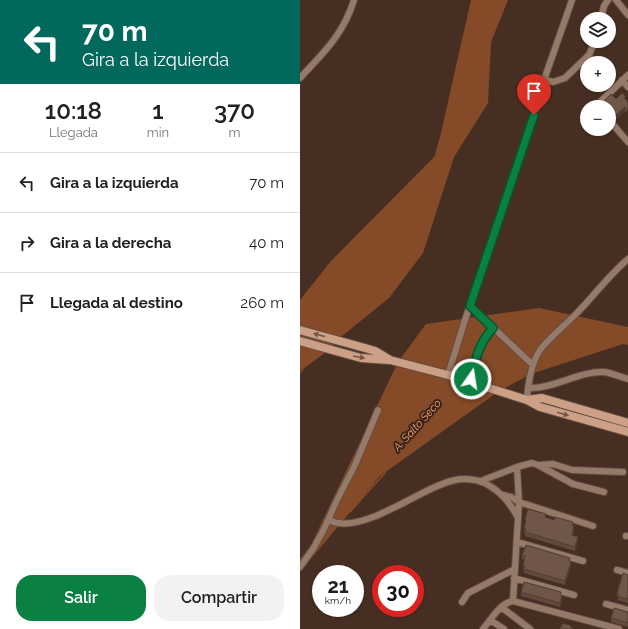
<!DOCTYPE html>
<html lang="es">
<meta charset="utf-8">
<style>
:root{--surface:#fff;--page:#f2f2f2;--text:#202124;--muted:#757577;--line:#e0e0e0;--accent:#0b8043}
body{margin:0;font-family:Raleway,sans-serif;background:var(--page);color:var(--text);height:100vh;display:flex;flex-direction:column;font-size:15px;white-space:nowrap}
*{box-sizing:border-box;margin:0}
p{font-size:13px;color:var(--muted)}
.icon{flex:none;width:22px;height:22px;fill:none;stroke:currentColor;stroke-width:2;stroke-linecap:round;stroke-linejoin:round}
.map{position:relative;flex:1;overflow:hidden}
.panel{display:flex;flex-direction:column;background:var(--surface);width:300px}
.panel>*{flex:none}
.banner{background:#00695c;color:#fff;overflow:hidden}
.tools{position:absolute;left:280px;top:12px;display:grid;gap:8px}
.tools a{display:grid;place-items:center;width:36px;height:36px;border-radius:50%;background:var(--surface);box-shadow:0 1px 3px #0004;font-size:20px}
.speed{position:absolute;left:12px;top:565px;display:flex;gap:8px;font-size:20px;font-weight:700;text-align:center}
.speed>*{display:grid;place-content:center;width:52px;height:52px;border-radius:50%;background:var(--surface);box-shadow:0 1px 3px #0004;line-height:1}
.speed small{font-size:10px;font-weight:400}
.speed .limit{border:6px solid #d22;background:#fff;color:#111}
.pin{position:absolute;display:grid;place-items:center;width:34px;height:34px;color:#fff;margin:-41px -17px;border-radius:50% 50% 50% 0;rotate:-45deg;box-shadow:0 0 4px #0007}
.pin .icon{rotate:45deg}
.me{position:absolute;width:44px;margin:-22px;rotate:13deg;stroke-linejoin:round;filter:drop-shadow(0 0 3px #0008)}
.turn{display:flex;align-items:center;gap:14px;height:84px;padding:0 16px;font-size:18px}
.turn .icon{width:52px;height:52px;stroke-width:2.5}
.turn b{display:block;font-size:28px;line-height:34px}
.eta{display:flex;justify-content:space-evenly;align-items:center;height:68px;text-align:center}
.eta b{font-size:24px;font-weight:600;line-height:28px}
.primary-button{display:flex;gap:8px;margin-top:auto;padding:8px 16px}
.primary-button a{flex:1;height:46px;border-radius:16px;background:var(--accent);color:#fff;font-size:16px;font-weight:600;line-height:46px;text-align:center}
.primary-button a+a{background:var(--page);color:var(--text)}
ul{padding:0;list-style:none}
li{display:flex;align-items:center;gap:12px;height:60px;padding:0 16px;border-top:1px solid var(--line)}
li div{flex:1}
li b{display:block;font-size:15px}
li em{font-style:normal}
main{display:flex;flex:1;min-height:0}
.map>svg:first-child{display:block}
.water{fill:#854b28}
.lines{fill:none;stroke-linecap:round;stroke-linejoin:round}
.stream{stroke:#854b28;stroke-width:1.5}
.street-casing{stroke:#634d41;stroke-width:8}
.secondary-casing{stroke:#634d41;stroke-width:10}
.street{stroke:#957a6a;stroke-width:6}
.secondary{stroke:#cca087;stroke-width:8}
.wall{fill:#604a3e}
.shaded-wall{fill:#4e3c32}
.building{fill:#705648;stroke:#4e3c32}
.oneway{fill:#765644}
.route-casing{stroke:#07532c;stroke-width:10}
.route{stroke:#0b8043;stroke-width:7}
.labels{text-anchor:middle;stroke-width:4;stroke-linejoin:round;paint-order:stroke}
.water-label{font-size:11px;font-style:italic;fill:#fea774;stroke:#3c2518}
</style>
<main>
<section class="panel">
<div class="banner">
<div class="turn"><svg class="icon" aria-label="left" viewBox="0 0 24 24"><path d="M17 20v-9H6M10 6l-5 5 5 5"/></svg><div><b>70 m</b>Gira a la izquierda</div></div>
</div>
<div class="eta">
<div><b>10:18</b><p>Llegada</p></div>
<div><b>1</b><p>min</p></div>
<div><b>370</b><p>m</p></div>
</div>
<ul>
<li><svg class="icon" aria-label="left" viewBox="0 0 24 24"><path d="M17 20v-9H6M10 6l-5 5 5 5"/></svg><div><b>Gira a la izquierda</b></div><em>70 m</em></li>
<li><svg class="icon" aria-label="right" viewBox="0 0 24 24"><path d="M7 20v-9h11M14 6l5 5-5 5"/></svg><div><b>Gira a la derecha</b></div><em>40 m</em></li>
<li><svg class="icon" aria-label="arrive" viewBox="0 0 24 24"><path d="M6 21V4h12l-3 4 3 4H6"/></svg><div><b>Llegada al destino</b></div><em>260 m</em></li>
</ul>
<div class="primary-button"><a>Salir</a><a>Compartir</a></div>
</section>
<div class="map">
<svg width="328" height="629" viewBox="0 0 328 629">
<rect width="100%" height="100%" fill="#462f22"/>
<path class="water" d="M171,0h37l-17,42 -3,61 -34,54 -31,96 -34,45 -52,42 -8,10 -29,21v-71l31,-39 105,-106z
M239,308l89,19v18l-5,-1 -80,26 -12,4 -32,17 -119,85 -80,96v-13l11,-14 87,-183 28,-38z"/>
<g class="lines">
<path class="stream" d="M135,158l5,-19
M0,373l3,-4
M50,512l35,-39"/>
<defs>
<path id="street" d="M316,0l12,15
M301,19l3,-13 4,-6
M0,78c24,-26 43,-43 54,-78
M244,80l9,2 12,-4 24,-23 6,-14
M322,80l6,7
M297,107l-1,-1 32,-31
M309,120l19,22
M170,306l63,59
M148,375l16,-52 57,-167 23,-76 28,-80
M170,382c4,-20 9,-38 23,-54
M228,388c26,1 51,-17 76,-16 8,1 17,5 24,7
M227,400c1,-16 4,-36 13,-50 8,-11 25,-25 35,-35 18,-18 33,-39 53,-56
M240,465l13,-1 19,6 51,2
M181,481l36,-14 15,-4 6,2 35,19 31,8
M203,495l8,2 8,5 74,24
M28,520c16,7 32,2 48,-4 11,-5 22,-10 33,-16 26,-13 52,-31 81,-14 13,8 21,18 28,32
M326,536h2
M217,542l66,19
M0,567l13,-18 11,-20 13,-29 18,-35 23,-55
M317,570l11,3
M214,578l60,17
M213,601l6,-99 -2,-35
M162,602l6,-9 47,-24
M306,604l22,6
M201,607l29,22
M190,620l14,9
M183,629c8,-9 17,-26 30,-28l106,28"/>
<path id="secondary" d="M0,330l65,18 10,3 15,9 58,15 79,25 13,7 88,25
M0,341l61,17 28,2
M227,400l15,-2 86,25"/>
</defs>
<use href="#street" class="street-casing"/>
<use href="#secondary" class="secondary-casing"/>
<use href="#street" class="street"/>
<use href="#secondary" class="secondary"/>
</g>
<path class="wall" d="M316,99l10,1 2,2 -1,11 -2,-2 -10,9 -6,-6v-7h-7v-4z
M246,518l27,7 1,5 -1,5 5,6 -3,10 -50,-15v-3h-1v-4l1,-6v-4z
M222,555l48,7 1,4 -6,19 -41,-12v-3h-1v-4l1,-6 -2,-1z
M328,575v28l-10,-3v-3h-1v-4z
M221,592l40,4 1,4 -2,7 -39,-11z
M328,612v15l-17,-5v-4z"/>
<path class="shaded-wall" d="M325,107v4l-10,9v-4z
M274,526v4l-2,9v-4z
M278,537v4l-3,10v-4z
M271,562v4l-6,19v-4z
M262,596v4l-2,7v-4z"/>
<path class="building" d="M322,93l4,4 -2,1 4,4v7l-1,1 -2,-3 -10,9 -6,-6v-3h-3l-4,-4 9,-9 5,5z
M228,509l18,5 -1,3 9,3 1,-3 18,5 -1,3 2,1 -2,9 6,2 -3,10 -50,-15 1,-3h-2l2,-9 -1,-1z
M226,545l44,13 -1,3 2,1 -6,19 -41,-12 1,-3h-2l2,-10 -3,-1z
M323,573l5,2v24l-10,-2 1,-3 -2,-1z
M224,582l37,10 -1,3 2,1 -2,7 -39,-11z
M314,608l14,4v11l-17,-5z
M264,623l3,2 1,-1 5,5h-11l-2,-1z"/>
<defs><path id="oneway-solid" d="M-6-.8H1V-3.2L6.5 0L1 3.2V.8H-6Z"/></defs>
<g class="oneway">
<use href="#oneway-solid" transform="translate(19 335) rotate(-165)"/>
<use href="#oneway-solid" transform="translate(59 357) rotate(10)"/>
<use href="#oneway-solid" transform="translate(263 414) rotate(16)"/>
</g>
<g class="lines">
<defs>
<path id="route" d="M171,379c4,-19 8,-36 22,-51l-23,-22 64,-191"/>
</defs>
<use href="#route" class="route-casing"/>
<use href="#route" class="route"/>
</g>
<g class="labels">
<g class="water-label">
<text transform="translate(117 425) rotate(-48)" y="4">A. Salto Seco</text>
</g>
</g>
</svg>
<div class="tools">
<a><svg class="icon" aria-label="layers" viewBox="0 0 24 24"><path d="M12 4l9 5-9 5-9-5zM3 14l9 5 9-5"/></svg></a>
<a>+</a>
<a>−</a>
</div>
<div class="speed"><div>21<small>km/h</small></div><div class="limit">30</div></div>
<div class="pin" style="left:234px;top:115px;background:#d93025"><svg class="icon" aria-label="arrive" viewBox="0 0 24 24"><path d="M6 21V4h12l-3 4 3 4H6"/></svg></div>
<svg class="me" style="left:171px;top:379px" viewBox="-20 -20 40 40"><circle r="17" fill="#0b8043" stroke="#fff" stroke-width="3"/><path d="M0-11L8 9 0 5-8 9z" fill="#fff"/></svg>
</div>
</main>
